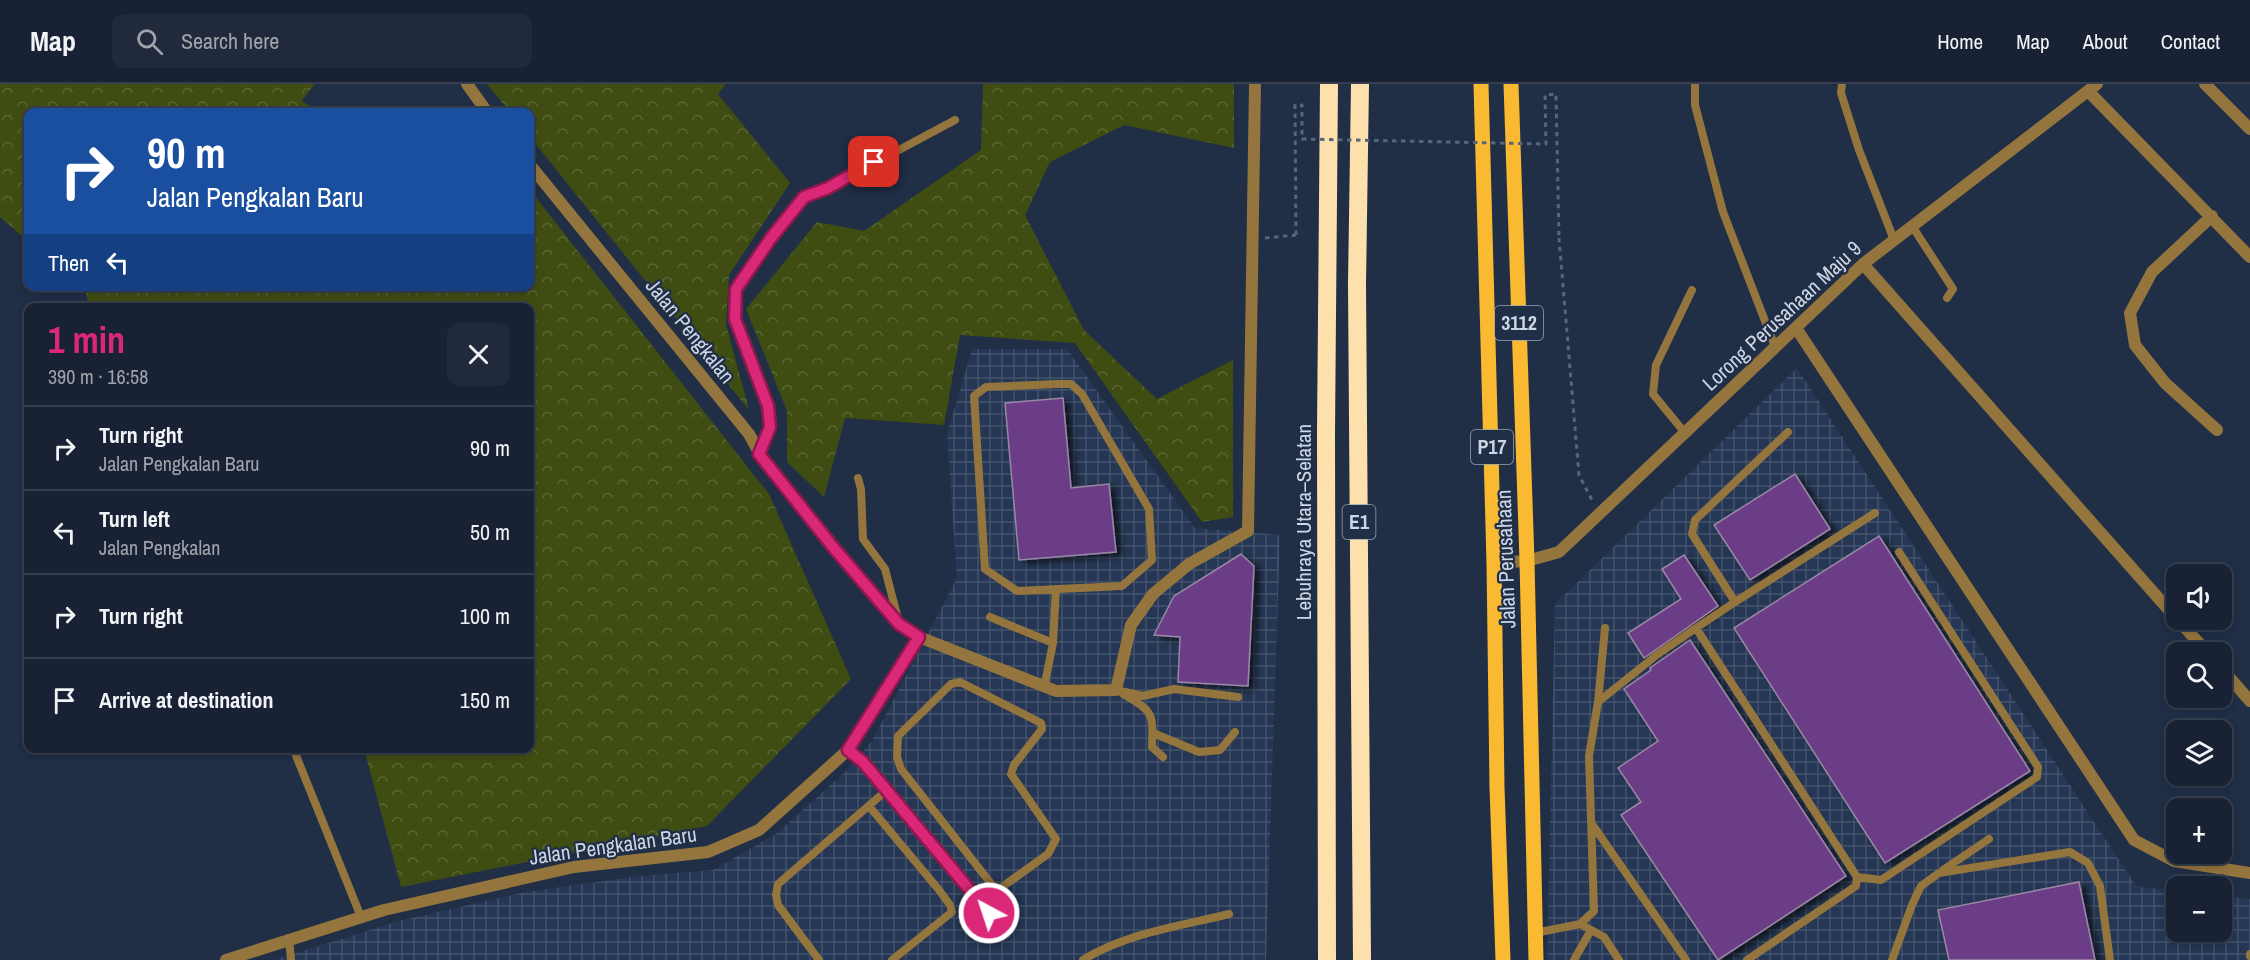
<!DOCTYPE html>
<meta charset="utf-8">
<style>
:root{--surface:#182234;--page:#212a3c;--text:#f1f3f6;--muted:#9fa4ac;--line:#363f4f;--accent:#db2777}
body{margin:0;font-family:"Archivo Narrow",sans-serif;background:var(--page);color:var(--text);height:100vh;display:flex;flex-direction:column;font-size:22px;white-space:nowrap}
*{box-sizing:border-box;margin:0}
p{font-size:20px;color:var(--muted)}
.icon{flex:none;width:33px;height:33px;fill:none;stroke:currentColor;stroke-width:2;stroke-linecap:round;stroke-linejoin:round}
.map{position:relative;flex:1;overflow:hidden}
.sheet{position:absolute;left:24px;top:219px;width:510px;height:450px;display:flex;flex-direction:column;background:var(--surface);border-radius:12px;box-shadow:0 3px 9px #0003,0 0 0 2px var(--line)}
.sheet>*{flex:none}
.top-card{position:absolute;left:24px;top:24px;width:510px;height:183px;border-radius:12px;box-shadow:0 3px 9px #0003,0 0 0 2px var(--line);background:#1a4fa0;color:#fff;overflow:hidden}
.buttons{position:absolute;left:2166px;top:480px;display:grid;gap:12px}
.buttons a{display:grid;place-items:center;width:66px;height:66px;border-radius:12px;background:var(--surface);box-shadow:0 3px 9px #0003,0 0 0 2px var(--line);font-size:30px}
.pin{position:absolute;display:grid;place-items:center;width:51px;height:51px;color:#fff;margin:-26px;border-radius:12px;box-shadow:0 3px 9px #0006}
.me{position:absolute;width:66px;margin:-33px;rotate:320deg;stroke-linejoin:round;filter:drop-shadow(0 0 4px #0008)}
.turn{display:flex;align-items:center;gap:21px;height:126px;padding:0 24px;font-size:27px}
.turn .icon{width:78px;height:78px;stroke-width:2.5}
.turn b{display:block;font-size:42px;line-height:51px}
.then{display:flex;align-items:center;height:57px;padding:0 24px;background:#0003;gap:12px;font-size:22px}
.round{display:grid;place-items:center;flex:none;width:63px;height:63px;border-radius:12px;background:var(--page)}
.head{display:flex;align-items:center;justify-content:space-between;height:102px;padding:0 24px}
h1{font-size:36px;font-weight:700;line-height:45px;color:var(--accent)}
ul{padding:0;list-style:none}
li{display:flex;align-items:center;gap:18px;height:84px;padding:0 24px;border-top:2px solid var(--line)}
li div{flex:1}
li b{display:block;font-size:22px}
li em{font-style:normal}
header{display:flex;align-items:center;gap:36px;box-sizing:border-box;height:84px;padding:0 30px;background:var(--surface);border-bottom:2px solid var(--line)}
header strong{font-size:28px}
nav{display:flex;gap:33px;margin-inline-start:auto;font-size:21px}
.search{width:420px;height:54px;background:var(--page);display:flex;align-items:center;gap:15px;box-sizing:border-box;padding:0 21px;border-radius:12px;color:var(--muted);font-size:22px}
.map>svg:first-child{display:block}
.industrial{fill:url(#industrial-grid)}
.forest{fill:url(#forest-crowns)}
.building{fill:#6c3d87;stroke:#9987a4;stroke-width:1.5;filter:url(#shadow)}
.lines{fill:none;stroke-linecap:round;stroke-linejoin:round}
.path{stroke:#58657a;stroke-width:3;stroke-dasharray:4.5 4.5;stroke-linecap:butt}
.lane{stroke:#93753d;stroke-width:8}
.street{stroke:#93753d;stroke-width:12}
.primary{stroke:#f9ba31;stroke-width:15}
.highway{stroke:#fee0ac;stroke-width:18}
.path-bridge{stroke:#58657a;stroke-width:3;stroke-dasharray:4.5 4.5;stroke-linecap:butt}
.route-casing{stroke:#8e194d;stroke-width:15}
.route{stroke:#db2777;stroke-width:10}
.labels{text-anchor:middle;stroke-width:4.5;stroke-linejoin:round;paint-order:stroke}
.shield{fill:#202e46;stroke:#99a4b5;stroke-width:1.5}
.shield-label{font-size:20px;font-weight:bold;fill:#cdd6e5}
.street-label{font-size:21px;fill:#cdd6e5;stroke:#202e46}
</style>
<header>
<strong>Map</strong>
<div class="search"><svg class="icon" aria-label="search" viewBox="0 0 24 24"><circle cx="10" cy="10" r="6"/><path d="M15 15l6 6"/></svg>Search here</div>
<nav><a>Home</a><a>Map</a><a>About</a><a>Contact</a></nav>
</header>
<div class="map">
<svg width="2250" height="876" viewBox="0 0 2250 876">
<defs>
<pattern id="industrial-grid" width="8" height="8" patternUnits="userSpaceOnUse" patternTransform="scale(1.5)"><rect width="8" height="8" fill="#253754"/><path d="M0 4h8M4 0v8" fill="none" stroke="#43536c"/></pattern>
<pattern id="forest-crowns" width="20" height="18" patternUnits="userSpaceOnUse" patternTransform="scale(1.5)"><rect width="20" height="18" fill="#404d12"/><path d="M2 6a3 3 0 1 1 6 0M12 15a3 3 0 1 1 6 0" fill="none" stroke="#5a6634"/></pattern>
<filter id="shadow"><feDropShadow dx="6" dy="3.5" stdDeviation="3" flood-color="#0009"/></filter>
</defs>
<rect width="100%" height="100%" fill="#202e46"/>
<path class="industrial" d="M972,265h95l128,179 85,7 -14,425h-992l125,-39 126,-29 115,-16 73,-6 63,-36 70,-63 26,-30 85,-163 -10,-144z
M1797,284l339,518 40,5v41h46v-36l28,3v61h-703l8,-356z"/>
<path class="forest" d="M0,0h315l-14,17 21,11h-294v129l-28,-24z
M487,0h239l-8,10 72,89 -61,92 -3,49 23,86 -219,-273v-25h-20z
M983,0h251v64l-110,-23 -74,37 -25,53 59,115 73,69 76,-39v157l-31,5 -127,-179 -115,-8 -16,90 -99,-7 -21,79 -37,-35v-51l-41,-102 71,-87 47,9 117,-81z
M530,106l239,304 82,185 -144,147 -306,61 -37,-138 166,-1v-440h-440l-6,-21 446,-1z"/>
<path class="building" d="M1063,314l8,90 38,-4 7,68 -97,8 -14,-157z
M1795,390l35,55 -80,51 -36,-55z
M1879,452l151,235 -145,92 -151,-235z
M1241,470l13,12 -6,120 -70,-4 2,-45 -26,-2 20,-39z
M1684,471l34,51 -74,52 -16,-25 53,-34 -19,-30z
M1690,556l156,236 -128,84 -97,-145 20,-13 -23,-34 40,-27 -34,-52 27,-19 -1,-2z
M2079,798l16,78h-146l-11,-50z"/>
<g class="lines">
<path class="path" d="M1265,154l31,-3
M1559,154l20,237 14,27"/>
<path class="lane" d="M1695,0v21l28,107 52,135
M1842,0l-1,9 18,57 35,90
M1912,142l41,63 -6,9
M1057,300h14l11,10 67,115 3,51 -30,26 -105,5 -32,-22 -11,-173 12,-9z
M1685,349l-32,-39 3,-29 36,-75
M760,370l10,-27 -2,-20 -33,-88 1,-30 35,-51 32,-41 25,-9 127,-68
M858,394l3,11 2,50 22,30 13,50
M1735,518l140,-89
M990,533l63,26
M1696,544l39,-26 -43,-68 3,-14 93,-88
M1044,604l9,-45 3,-54
M1116,606l27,6 31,-7 64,8
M1123,610c31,18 30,19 29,53l11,10
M1598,618l60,-48 38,-26 161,249 -1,9 -109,74
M1153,649l46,19 21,-2 15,-18
M293,664l68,169
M848,666l15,12 126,151
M869,722l70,84 11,15 2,7 -60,48
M1592,740l94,136
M1943,786l46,-31
M1857,793l24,3 156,-103 1,-10 -139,-215
M976,814l26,-11 46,-33 8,-15 -45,-65 3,-9 28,-36 -1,-6 -81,-41 -9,2 -53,52 -1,21 4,12 95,121
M1580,840l24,13 15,23
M1535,849l45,-9 14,-13 -5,-155 9,-54 7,-74
M289,854l2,22
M2250,870v2
M819,876l-41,-55 -2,-10 2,-11 109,-94
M1083,876c43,-27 98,-34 146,-46
M1574,876l17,-30
M1892,876l20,-55 9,-19 18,-13 131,-21 18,11 12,23 10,74"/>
<path class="street" d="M467,0l20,28
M2205,0l45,45
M2088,7l162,166
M530,81l219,269 11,20 73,93 66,77 20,13 137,54 60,-1 15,-65 22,-31 36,-30 59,-33 7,-447
M2212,132l-60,56 -22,41 5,32 30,38 52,47
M1863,180l313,354
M1796,244l338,512 40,21 76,12
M1494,479l33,-2 32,-9 304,-288 234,-180
M2178,536l29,32
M2222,585l28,32
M226,876l158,-50 190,-43 134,-15 51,-22 89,-80 71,-113"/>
<path class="primary" d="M1481,0l13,479 3,224 6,173
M1511,0l16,477 9,399"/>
<path class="highway" d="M1360,0l-3,200 5,676
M1327,876l-1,-528 3,-348"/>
<path class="path-bridge" d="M1296,151l-1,-130h7v34l244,5 -1,-49 11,-1 3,144"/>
</g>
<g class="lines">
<defs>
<path id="route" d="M874,78l-46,26 -24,9 -33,41 -35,51 -1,30 33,87 2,21 -11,27 74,93 66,77 20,13 -71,113 15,12 126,151"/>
</defs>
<use href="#route" class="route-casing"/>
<use href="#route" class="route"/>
</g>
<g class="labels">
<g class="shield">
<rect x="1495" y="222" width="48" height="34" rx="4.5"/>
<rect x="1471" y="346" width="42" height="34" rx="4.5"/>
<rect x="1342.5" y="421" width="33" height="34" rx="4.5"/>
</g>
<g class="shield-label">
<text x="1519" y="246">3112</text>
<text x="1492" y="370">P17</text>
<text x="1359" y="445">E1</text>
</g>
<g class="street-label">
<text transform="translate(1782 232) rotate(-43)" y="7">Lorong Perusahaan Maju 9</text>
<text transform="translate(690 247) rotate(51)" y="7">Jalan Pengkalan</text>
<text transform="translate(1304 438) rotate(-90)" y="7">Lebuhraya Utara–Selatan</text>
<text transform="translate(1506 475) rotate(-92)" y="7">Jalan Perusahaan</text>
<text transform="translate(613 762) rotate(-8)" y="7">Jalan Pengkalan Baru</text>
</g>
</g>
</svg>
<div class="buttons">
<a><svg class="icon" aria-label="sound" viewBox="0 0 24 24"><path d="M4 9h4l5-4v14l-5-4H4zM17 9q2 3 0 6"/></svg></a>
<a><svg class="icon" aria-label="search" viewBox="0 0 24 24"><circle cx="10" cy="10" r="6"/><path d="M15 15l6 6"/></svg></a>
<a><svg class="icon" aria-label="layers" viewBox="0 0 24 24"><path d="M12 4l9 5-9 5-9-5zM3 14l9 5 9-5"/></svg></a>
<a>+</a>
<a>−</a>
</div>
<div class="pin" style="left:874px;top:78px;background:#d93025"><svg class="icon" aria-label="arrive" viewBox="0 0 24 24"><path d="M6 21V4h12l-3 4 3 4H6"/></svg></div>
<svg class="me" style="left:989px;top:829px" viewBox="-20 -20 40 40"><circle r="17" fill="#db2777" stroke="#fff" stroke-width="3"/><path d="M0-11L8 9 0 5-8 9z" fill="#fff"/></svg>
<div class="top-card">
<div class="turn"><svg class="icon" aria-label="right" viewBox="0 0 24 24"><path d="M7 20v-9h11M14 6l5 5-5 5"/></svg><div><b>90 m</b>Jalan Pengkalan Baru</div></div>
<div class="then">Then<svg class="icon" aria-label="left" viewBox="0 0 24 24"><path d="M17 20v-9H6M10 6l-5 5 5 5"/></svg></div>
</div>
<section class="sheet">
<div class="head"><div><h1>1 min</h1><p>390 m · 16:58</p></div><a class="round"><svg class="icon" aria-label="close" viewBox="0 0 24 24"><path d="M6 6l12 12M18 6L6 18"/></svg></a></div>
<ul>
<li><svg class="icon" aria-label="right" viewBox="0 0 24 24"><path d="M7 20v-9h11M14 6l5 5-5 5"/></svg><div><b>Turn right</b><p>Jalan Pengkalan Baru</p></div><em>90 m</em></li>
<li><svg class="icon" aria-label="left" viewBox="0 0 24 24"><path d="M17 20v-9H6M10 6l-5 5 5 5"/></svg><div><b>Turn left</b><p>Jalan Pengkalan</p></div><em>50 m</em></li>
<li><svg class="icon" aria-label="right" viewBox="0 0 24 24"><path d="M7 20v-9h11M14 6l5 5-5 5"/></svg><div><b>Turn right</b></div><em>100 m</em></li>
<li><svg class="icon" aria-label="arrive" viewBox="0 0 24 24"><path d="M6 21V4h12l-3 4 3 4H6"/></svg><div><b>Arrive at destination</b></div><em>150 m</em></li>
</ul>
</section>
</div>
